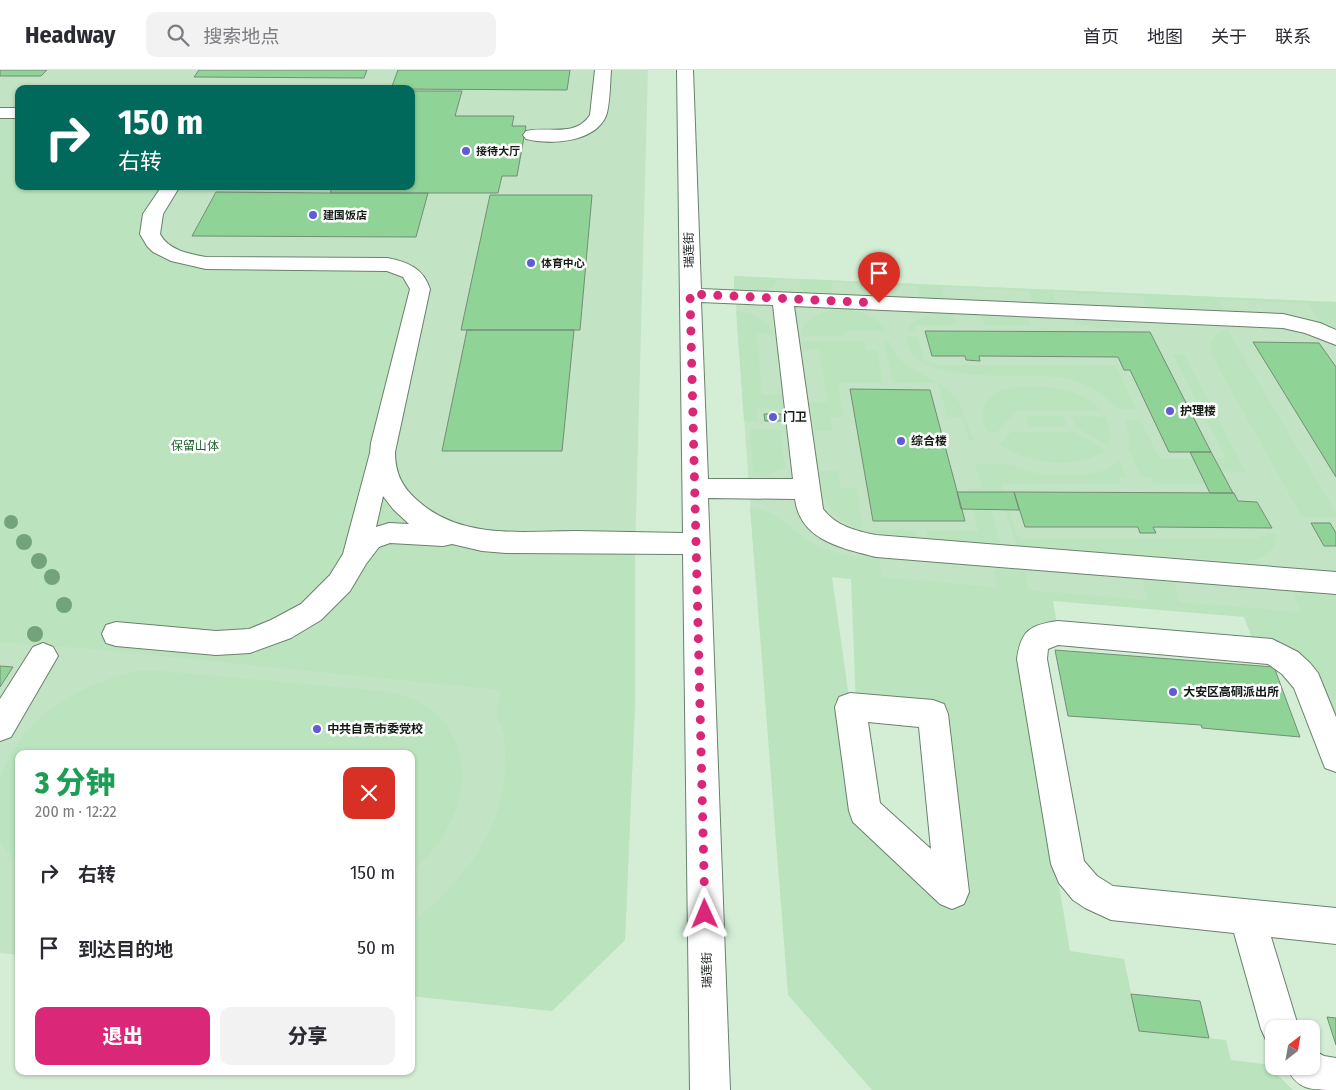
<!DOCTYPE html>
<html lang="zh">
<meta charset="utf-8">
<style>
:root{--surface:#fff;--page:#f2f2f3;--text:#2b2b33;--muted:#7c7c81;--line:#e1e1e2;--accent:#db2777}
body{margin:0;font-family:"Fira Sans Condensed","Noto Sans SC",sans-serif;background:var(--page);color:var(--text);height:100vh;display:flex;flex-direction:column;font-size:19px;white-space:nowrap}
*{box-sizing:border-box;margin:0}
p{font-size:16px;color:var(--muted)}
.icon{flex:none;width:28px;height:28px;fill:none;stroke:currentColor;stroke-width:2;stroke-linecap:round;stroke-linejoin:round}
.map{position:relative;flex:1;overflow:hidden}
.details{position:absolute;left:15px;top:680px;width:400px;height:325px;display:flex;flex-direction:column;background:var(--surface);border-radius:10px;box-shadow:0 1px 4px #0004}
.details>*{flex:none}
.guide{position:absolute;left:15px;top:15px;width:400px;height:105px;border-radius:10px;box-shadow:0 1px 4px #0004;background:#00695c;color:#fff;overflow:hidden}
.needle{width:32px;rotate:31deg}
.buttons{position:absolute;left:1265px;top:950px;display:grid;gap:10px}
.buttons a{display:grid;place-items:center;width:55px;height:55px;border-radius:10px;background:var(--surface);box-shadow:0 1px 4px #0004;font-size:25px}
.pin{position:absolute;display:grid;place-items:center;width:42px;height:42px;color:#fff;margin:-51px -21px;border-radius:50% 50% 50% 0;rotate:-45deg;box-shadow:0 0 5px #0007}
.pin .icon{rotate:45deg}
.me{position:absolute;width:55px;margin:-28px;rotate:359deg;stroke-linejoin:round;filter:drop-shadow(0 0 4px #0008)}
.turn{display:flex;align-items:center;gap:18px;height:105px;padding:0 20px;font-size:22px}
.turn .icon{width:65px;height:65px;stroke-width:2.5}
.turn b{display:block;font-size:35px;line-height:42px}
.round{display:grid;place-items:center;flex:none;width:52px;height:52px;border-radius:10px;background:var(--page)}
.summary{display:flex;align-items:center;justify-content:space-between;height:85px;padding:0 20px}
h1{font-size:30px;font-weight:800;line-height:38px;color:#1e9e55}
.primary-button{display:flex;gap:10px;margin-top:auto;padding:10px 20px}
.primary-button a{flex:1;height:58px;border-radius:10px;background:var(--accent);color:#fff;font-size:20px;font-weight:800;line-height:58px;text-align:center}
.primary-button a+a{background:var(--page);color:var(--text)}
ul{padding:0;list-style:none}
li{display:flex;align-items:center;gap:15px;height:75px;padding:0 20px}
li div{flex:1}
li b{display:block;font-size:19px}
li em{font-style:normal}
header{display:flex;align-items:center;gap:30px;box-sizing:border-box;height:70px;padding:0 25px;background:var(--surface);border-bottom:1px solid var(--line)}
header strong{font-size:24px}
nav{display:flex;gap:28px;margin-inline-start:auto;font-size:18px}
.search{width:350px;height:45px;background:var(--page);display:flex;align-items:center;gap:12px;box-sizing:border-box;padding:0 18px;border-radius:10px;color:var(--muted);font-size:19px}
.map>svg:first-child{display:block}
.built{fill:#c3e3c5;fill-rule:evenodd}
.green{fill:#bbe4be;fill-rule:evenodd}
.building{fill:#90d397;stroke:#758d77}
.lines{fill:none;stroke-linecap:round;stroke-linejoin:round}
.minor-casing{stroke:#6a816c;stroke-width:2}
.minor{fill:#fff;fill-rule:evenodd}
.tree{fill:#72a37a}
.route{stroke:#db2777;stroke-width:9;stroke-dasharray:0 16.2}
.poi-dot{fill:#605cd5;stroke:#fff;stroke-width:2}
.labels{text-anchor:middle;stroke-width:5;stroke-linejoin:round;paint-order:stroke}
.far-poi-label{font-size:11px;font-weight:bold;fill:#141d15;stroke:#fff;text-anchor:start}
.street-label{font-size:12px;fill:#141d15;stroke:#fff}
.poi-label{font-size:12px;font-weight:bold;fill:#141d15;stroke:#fff;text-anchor:start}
.park-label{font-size:12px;fill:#21662e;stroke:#fff}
</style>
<header>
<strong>Headway</strong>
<div class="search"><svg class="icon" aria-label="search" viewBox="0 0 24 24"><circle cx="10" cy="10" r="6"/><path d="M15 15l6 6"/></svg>搜索地点</div>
<nav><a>首页</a><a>地图</a><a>关于</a><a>联系</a></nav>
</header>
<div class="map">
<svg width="1336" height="1020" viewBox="0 0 1336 1020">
<rect width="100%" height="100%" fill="#d4eed6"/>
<path class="built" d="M0,0h648l-13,485v148l-10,237 -73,71 -141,-15v-242h-392v201l-19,-2zM19,19h392v97h-392z
M734,206l602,26v318l-581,-49z"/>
<path class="green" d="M0,46h19v70h145l-17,27 22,47 28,7 186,1 18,5 10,12 -36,158 37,81 209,26 14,5v148l-10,237 -73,71 -141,-15v-35l4,-17 1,-25c48,-39 90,-92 89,-158 0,-8 0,-18 -1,-26 -2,-8 -7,-15 -7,-22 0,-7 2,-16 3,-23l-410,-41 -90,-7z
M734,206l42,2 -1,7 -6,5 -35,-1z
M799,209l537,23v27l-16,-7 -11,-18 -90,-4 5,11 -77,-4 -5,-11 -89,-4 3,11 -24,-1 -3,-11 -87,-4 2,11 -24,-1 -2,-11 -86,-4v11l-28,-2 -4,-3z
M833,240c22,-1 40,2 54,21h-43v5h-43c2,-18 17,-23 32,-26z
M736,241c16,2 30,8 38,22l-17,1 5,61h20l1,14h-26l1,12h-14z
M931,243l22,1 3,11h-41l2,6h-10l6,-9z
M981,246l47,2 3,7h-47z
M1074,250l54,3 2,5h-36l-1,-2 -17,-1z
M1227,259l109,184v4h-34l-89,-159c-6,-16 -1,-23 14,-29z
M906,266l12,1 7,25 10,1 1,2h180l20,44c-5,0 -15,2 -19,-1 -4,-2 -7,-7 -11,-10 -11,-9 -24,-15 -38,-19 -37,-10 -158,13 -162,-43z
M802,271l63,1 2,8h10l6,33h-45l6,34h-14l2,14h-18l-4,-29h17l-8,-52h-16z
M884,272h6c9,29 41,31 61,50 14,12 13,33 24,48h-6l-7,-23h-15l-9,-34h-45z
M1172,284h12l62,118 -25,-1 -6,-12 11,-1z
M1018,316c29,0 61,1 82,24h-82l-22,23h-8c-16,-29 3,-42 30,-47z
M1026,346h37l4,10h-38z
M1072,346l34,1 5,16 -3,13 -32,-19z
M1125,350h15l18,36 4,3h31l13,25h-50l-3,-1 -2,-6h-10l-13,-29 2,-11z
M750,360h31l4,37 -17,8h-15z
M1011,362h64l30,18c-26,21 -80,14 -105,-6z
M1120,390l7,17h-9l3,7h-119l2,8h-36l-1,-4h15l-7,-24h32l34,10 41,1 24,-5z
M820,401h18l3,17h15l7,42h53l1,7c-32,-3 -77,-3 -92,-39 -4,-8 -4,-18 -5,-27z
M750,437c29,4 37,19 59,34 22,14 46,16 71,18l1,18 116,10 -3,-18 31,2 3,19 119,10 -5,-20 32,3 6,19 121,10 -8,-19 43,3v131l-83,-86 -9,-24 -191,-16 4,23c-17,6 -35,6 -37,27l50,300 54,8 15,72 87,9 5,20 40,5 6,9 16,16h-421l-84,-95zM832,507l19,2 5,128 77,7 18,177 -86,-80z
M973,439h18l10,35 -74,-6 -1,-8 52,1z
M1005,439l4,1 8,25 3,1 1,3h237v-2l9,-1 -2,-3 12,1c-1,18 -15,25 -31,28l-230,-17z
M137,601h25l221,20c16,3 30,6 43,15 10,6 18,15 24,25 30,48 2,108 -39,141v-118h-392v109l-7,-5 -12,-17v-63c20,-60 79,-94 137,-107z"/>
<path class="building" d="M0,0h47l-6,6h-41z
M199,0h168l-3,8 -170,-1z
M398,0h172l-3,20 -176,-1z
M411,21h51l-7,25h59l-2,10h14l-9,50h-15l-4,17h-168l3,-7h78z
M216,122l114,1h98l-12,44 -224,-1z
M490,125h102l-12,135h-119z
M467,260h107l-12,121h-120z
M925,261l225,1 61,120h-42l-39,-82h-6l-6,-13 -139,-1 1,5 -14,-1 -1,-4h-33z
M1253,272l66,1 17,24v110z
M850,319l80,1 35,131h-92z
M764,344h17l1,7h-17z
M1190,382h21l22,41h-23z
M957,422h57l5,18 -58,-1z
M1014,422l220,1 4,8 19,1 15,26 -119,-1 3,6h-16l-2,-6h-113z
M1311,453h19l6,10v13h-12z
M1055,580l219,17 26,70 -98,-9 -1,-3 -133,-9z
M0,596l13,1 -13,20z
M1131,924l69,7 9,37 -70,-7z
M1327,947l9,1v27z"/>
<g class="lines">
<defs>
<path id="minor" d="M595,0h16c-1,13 -1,35 -5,46 -12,27 -56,29 -80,23l-3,-4 3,-4c22,-5 49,7 64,-16z
M677,0h16l8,219 582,25 37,9 16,7v15l-31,-12 -22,-5 -489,-22 29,203c13,17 33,22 53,26l460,37v22l-460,-37c-35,-9 -76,-17 -81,-58l-87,-1 22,592h-40l-7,-536 -177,-1 -24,-2 -30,-7 -9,2 -53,-3 -11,4 -13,17 -16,27 -29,29 -30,18 -41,15 -34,2 -100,-9 -10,-3 -4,-9 4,-9 10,-3 100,9 33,-2 22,-9 30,-16 29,-29 13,-21 27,-101 1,-10 39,-154 -7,-12 -16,-6 -181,-2 -35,-8 -18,-9 -6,-6 -7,-12 3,-20 19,-28h18l-17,28 -3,20c8,16 29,20 46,23l181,1c21,4 36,10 43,31l-35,163c0,21 7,35 23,49 44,39 104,30 158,30 36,1 71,1 107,2zM701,232l72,3 20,174h-85zM383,426l10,13 16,15 -20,-1 -13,4z
M0,38h19v10h-19z
M1058,551l214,18 26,13 12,11 8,10 18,44v55l-11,-4 -31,-80 -12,-14 -14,-10 -210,-19 -10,4 -1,10 37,202 13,15 16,10 223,22v36l-65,-7 28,92h-25v16l-7,-3 -6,-13 -27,-96 -123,-13 -26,-12 -12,-8 -14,-17 -8,-19 -34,-205c4,-29 13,-34 41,-38z
M43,573l10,4 5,9 -47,81 -11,4v-42l33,-52z
M850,623l83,7 11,4 4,10 21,178 -5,12 -12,5 -12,-5 -87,-82 -4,-11 -14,-104 4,-10zM868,652l51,5 12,122 -51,-46z
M1311,979l13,7 12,2v32c-26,0 -39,0 -50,-24h25z"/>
</defs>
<use href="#minor" class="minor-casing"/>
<use href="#minor" class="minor"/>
</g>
<g class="tree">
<circle cx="11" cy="452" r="7"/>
<circle cx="24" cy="472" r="8"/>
<circle cx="39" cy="491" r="8"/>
<circle cx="52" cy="507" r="8"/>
<circle cx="64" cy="535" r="8"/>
<circle cx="35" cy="564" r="8"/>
</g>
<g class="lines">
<path class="route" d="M705,844l-15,-620 189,9"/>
</g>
<g class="poi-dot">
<circle cx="466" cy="81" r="5"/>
<circle cx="313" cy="145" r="5"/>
<circle cx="531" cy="193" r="5"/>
<circle cx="1170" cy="341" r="5"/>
<circle cx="773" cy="347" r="5"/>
<circle cx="901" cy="371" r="5"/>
<circle cx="1173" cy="622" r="5"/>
<circle cx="317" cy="659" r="5"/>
</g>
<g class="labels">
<g class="far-poi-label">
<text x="476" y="85">接待大厅</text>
<text x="323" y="149">建国饭店</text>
<text x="541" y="197">体育中心</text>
</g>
<g class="street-label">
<text transform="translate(689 180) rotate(-91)" y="4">瑞莲街</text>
<text transform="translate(707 900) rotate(-91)" y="4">瑞莲街</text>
</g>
<g class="poi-label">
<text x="1180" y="345">护理楼</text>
<text x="783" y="351">门卫</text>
<text x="911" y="375">综合楼</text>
<text x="1183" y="626">大安区高硐派出所</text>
<text x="327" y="663">中共自贡市委党校</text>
</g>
<g class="park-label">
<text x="195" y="380">保留山体</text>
</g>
</g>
</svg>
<div class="buttons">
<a><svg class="needle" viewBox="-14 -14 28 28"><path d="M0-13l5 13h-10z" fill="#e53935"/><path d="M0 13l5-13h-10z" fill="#7c7c81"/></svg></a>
</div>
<div class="pin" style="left:879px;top:233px;background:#d93025"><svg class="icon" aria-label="arrive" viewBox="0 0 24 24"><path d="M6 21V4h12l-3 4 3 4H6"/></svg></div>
<svg class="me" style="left:705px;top:844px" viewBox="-20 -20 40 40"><path d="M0-17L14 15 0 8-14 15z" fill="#db2777" stroke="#fff" stroke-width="4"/></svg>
<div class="guide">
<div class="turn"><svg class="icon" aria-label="right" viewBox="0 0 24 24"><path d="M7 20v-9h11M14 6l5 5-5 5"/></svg><div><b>150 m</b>右转</div></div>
</div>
<section class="details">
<div class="summary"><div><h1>3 分钟</h1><p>200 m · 12:22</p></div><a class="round" style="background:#d93025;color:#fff"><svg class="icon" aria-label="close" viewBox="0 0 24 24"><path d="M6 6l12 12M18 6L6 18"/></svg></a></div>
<ul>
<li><svg class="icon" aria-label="right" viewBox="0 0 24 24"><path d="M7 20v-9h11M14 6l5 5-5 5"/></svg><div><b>右转</b></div><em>150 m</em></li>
<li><svg class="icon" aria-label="arrive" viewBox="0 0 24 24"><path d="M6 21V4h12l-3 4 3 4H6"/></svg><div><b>到达目的地</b></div><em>50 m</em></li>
</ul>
<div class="primary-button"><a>退出</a><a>分享</a></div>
</section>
</div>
